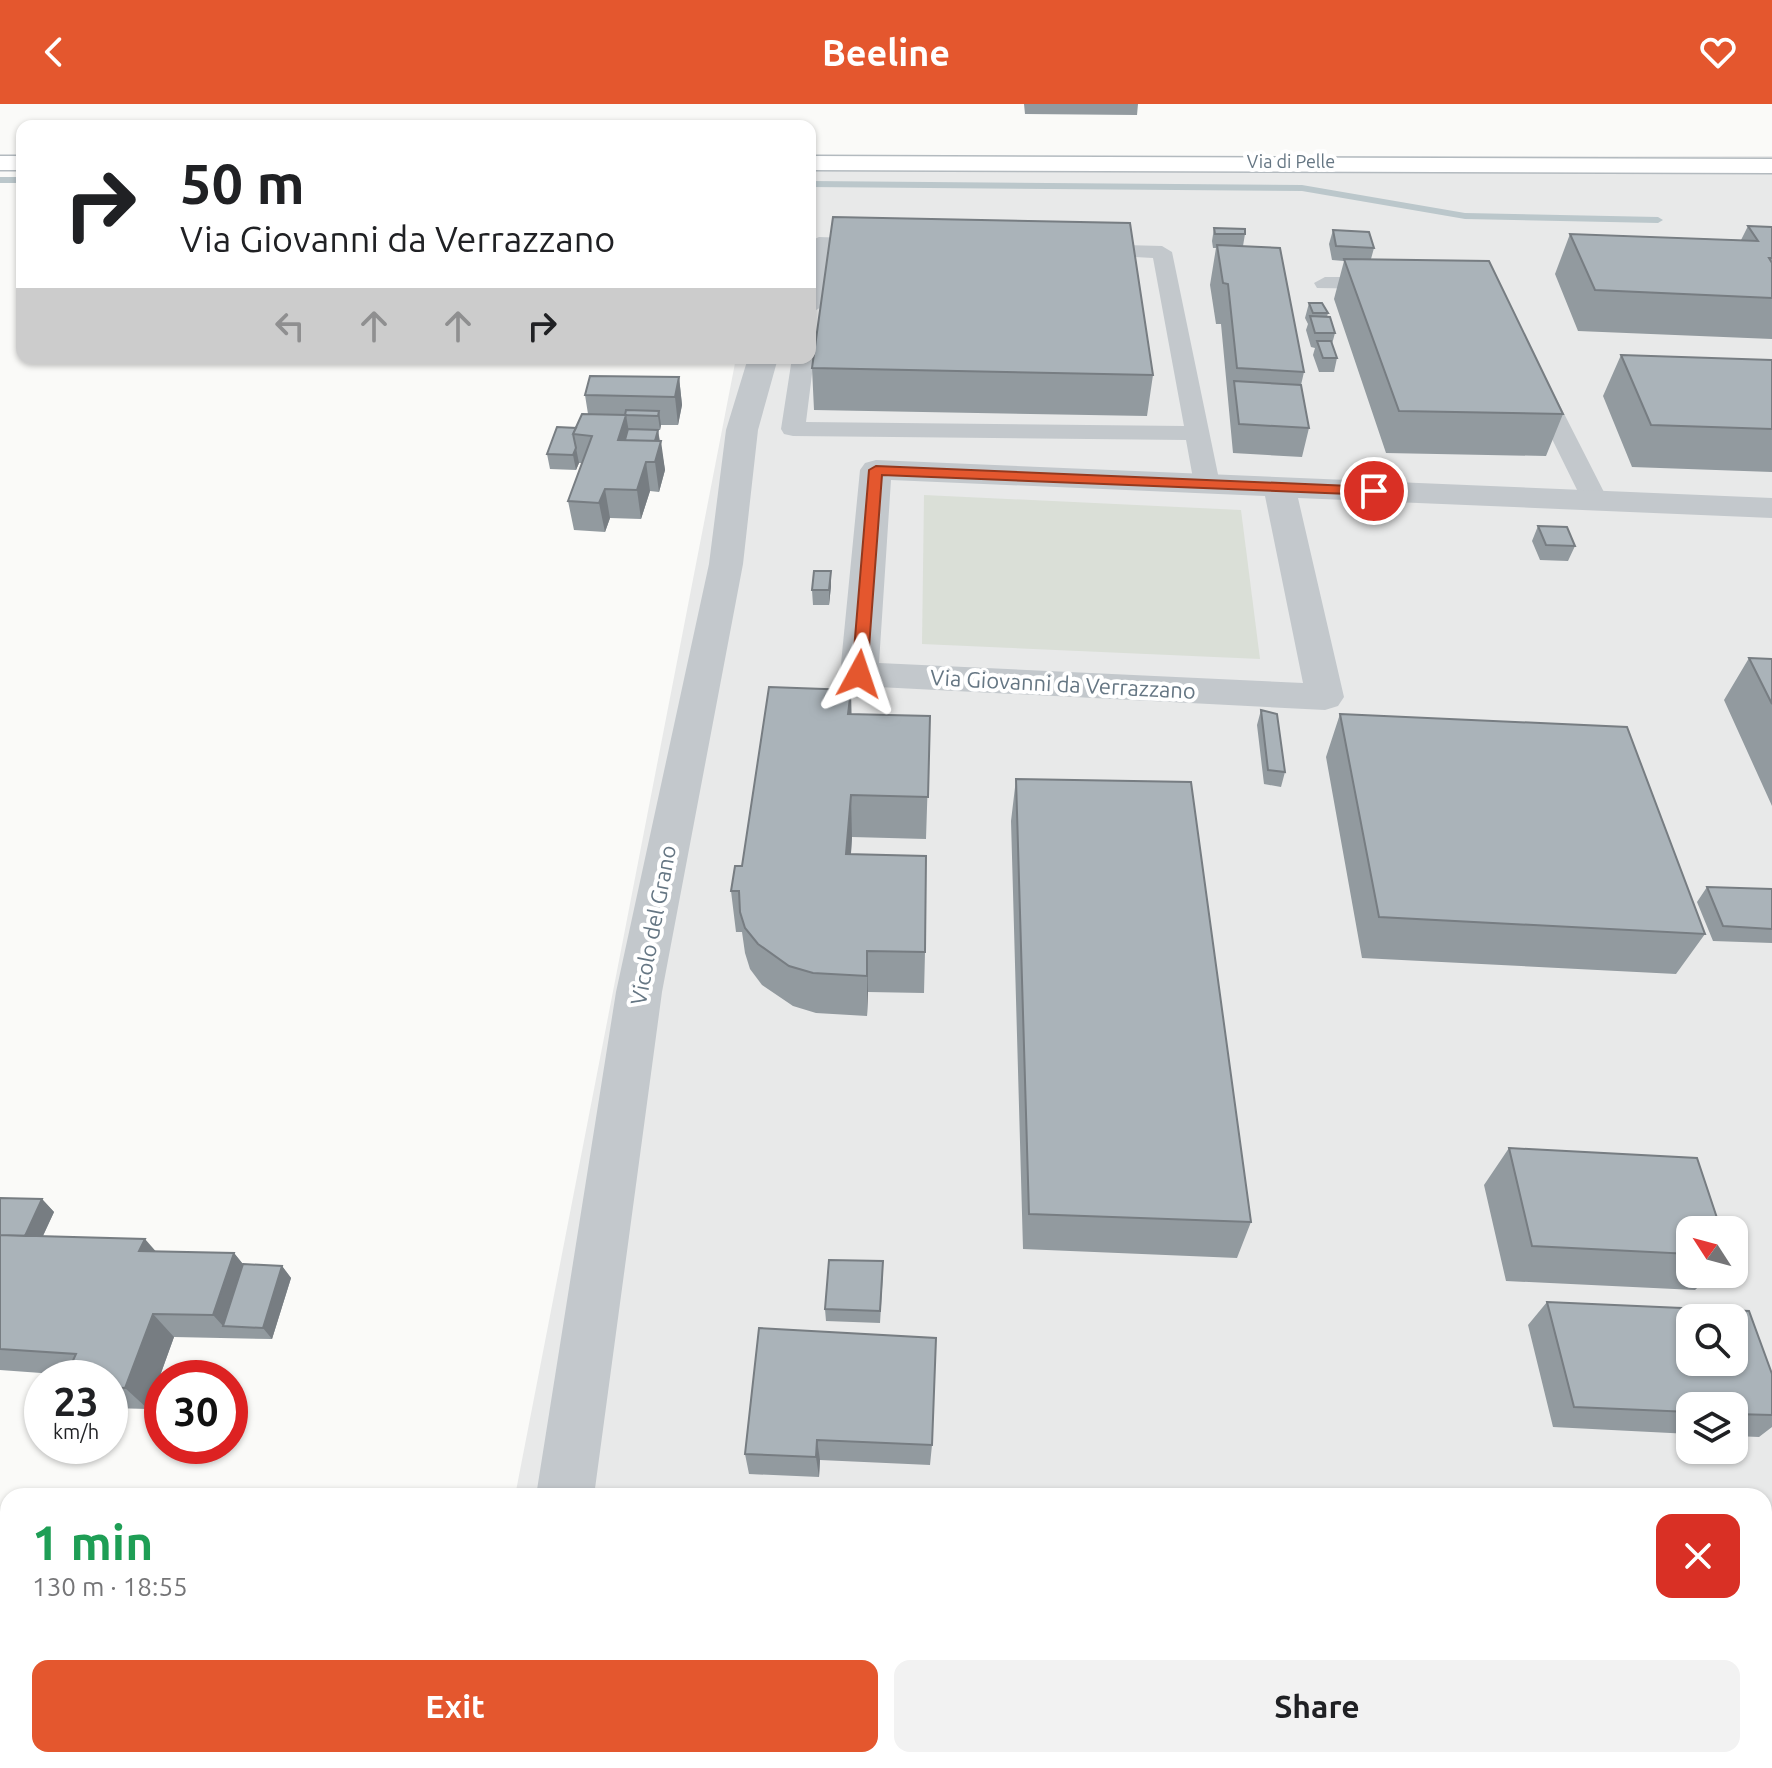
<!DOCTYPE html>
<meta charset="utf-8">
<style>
:root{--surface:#fff;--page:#f2f2f2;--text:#202124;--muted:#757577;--accent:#e4572e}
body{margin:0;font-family:Ubuntu,sans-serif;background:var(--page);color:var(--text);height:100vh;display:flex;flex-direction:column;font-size:30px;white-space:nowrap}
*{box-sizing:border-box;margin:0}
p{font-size:26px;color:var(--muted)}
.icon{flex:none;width:44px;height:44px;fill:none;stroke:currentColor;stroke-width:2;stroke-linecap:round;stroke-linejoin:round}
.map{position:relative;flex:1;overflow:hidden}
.sheet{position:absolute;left:0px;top:1384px;width:1772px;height:280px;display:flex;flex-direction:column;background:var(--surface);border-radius:24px 24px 0 0;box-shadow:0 2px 6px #0004}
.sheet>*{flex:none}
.hud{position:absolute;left:16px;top:16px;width:800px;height:244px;border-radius:16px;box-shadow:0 2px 6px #0004;background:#fff;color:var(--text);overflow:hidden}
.needle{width:52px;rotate:306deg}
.fabs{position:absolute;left:1676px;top:1112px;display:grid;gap:16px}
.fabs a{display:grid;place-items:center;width:72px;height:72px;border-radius:16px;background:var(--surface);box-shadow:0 2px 6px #0004;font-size:40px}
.speed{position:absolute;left:24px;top:1256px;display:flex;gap:16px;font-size:40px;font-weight:700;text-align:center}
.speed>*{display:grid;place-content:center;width:104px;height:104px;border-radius:50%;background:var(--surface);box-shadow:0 2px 6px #0004;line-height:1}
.speed small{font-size:20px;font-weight:400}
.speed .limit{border:12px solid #d22;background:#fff;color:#111}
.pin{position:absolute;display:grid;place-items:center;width:68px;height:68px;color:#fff;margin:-34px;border:4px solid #fff;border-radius:50%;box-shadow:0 2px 8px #0007}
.me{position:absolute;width:88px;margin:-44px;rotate:5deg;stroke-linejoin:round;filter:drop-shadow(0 0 6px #0008)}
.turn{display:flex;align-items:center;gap:28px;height:168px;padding:0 32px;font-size:36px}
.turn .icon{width:104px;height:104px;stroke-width:2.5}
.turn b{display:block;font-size:56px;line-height:68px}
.lanes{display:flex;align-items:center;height:76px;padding:0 32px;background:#0003;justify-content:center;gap:40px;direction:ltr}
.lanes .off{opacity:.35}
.round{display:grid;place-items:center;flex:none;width:84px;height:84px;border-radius:16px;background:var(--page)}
.headline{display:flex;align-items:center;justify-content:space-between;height:136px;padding:0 32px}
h1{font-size:48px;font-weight:600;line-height:60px;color:#1e9e55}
.action{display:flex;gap:16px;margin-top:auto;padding:16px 32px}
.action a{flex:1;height:92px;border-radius:16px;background:var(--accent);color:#fff;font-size:32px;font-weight:600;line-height:92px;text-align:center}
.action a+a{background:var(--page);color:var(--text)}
header{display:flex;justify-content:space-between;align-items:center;height:104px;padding:0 32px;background:var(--accent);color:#fff;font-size:36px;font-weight:600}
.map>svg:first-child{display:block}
.built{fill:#e8e9e9;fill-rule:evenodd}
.green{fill:#dadfd7}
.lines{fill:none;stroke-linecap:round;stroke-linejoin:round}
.stream{fill:#bbc7cb;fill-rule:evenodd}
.secondary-casing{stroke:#b3babf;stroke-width:3}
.lane{fill:#c3c8cc;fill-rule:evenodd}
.street{fill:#c3c8cc;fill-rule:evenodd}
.secondary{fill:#fff;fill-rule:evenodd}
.wall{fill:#929a9f}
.shaded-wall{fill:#777d82}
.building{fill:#aab3b9;stroke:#777d82;stroke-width:2;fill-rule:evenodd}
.route{fill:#e4572e;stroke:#94391e;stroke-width:2}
.labels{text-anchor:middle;stroke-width:8;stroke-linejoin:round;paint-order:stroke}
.far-street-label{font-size:18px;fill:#657683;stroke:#fff}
.street-label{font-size:22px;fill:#657683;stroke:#fff}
</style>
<header><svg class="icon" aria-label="back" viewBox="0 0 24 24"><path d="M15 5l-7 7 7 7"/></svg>Beeline<svg class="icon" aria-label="heart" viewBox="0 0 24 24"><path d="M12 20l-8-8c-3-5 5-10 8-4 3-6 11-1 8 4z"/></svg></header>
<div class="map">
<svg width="1772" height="1664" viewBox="0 0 1772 1664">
<rect width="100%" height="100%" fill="#fafaf8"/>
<path class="built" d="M1772,52v1612h-1117l1,-8h1108v-264h-1249l221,-1138h74v-201zM1690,1126h44v44h-44zM1690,1214h44v44h-44zM1690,1302h44v44h-44z"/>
<path class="green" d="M924,391l317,15 19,149 -338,-15z"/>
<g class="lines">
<path class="stream" d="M0,73h22v6h-22z
M810,77l492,4 163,28 193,4 5,3 -5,3 -193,-4 -163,-28 -492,-4z"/>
<defs>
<path id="secondary" d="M0,52h22v14h-22z
M810,52l962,3v14l-962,-3z
M0,1423h8v60h-8z
M1764,1502h8v62h-8z"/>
</defs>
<use href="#secondary" class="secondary-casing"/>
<path class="lane" d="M819,133l55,2 10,6 -10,6 -46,-1 -7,57 -11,7v-73z
M1087,140l75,2 10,6 48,232 -4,5h-18l-4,-5 -8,-44 -393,-4 -9,-2 -3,-5 11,-71h18v-5l4,5 -8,64 378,4 -31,-168 -73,-4 -3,-4z
M1325,173h57l11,6 -11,6 -65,-1 -3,-5z
M1538,275l8,2 4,5 58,114 -4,5h-18l-4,-5 -56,-114 4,-5z"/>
<path class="street" d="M748,254h30l-20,72 -15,134 -81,428 -68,504h-58l80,-504 93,-428 17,-134z
M876,356l896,38v20l-474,-20 46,199 -6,9 -13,4 -466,-24 -13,-3 -6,-9 20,-204 5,-7zM891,376l374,16 38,187 -424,-20z
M750,1656h64l-1,8h-64z"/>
<use href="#secondary" class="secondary"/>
</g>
<path class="wall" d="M1024,0h114l-1,11 -112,-1z
M1748,122l24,1v112l-194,-8 -23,-57 15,-40 171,6z
M1214,124l31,6 -2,12 61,126 -3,13 8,43 -7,29 -69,-4 -12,-129h-5l-6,-39 6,-37h-3l-1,-7z
M1333,126l41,18 -3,11 192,155 -17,42 -160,-3 -52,-154 10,-38 -12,-1 -3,-16z
M1309,199l19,10 -1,4 8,16 -3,11 5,14 -3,14h-15l-6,-17 2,-7 -4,-1 -5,-17 2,-6 -3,-6z
M1621,251l151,5v112l-140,-5 -29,-71z
M812,264l341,7 -6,41 -333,-6z
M679,273l3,28 -4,20h-17l-1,5h-2l7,40 -6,22 -9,-1 -9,28 -31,-1 -5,14 -31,-2 -6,-29 14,-38h-3l-3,7 -26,-1 -3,-15 29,-26 12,-14 -3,-19z
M1538,422l37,20 -7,15 -28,-1 -8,-19z
M831,467v15l-2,19h-16l-1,-15z
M1749,554l23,1v147l-48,-106z
M851,586v24l79,2 -4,123 -74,-2 -1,17 74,98 -1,41 -56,-1 -1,24 -51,-3 -23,-7 -31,-21 -12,-16 -5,-16 -3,-21h-6l-5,-41 11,-25z
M1261,606l24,62 -4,15 -17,-3 -7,-59z
M1340,610l365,220 -29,40 -314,-16 -36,-201z
M1016,675l235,443 -14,36 -214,-9 -12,-428z
M1707,783l65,2v54l-59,-2 -16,-39z
M1509,1044l181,82v44h22l-17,16 -189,-9 -22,-96z
M0,1094l42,1 12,13 -11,24 113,15 78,2 9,11 39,2 9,12 -19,61 -98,-2 -26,72 -38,-1v-30l-110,-8z
M883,1169l-3,50 -54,-2 -1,-12z
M1547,1198l225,72v53l-13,10 -25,-1v-30h-44v28l-137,-7 -25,-102z
M759,1224l173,117 -2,20 -110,-5 -1,17 -70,-3 -4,-20z
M1066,1656h109l1,8h-109z
M1261,1656h51l1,8h-52z"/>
<path class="shaded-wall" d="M679,273l3,28 -4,20 -3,-28z
M659,307l2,14 -1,5 -2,-14z
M626,311l5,29 -13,-4z
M658,326l2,15 1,-4 4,29 -6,22 -4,-30 -4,-7z
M576,344l3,15 -3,7 -3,-15z
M646,358l4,29 -9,28 -4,-29z
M605,385l5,29 -5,14 -6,-29z
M831,467v15l-2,19v-15z
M851,586l1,43 -4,-19z
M851,691l1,42 -4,58 -2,-41z
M867,847l1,41 -1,24z
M42,1095l12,13 -22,47 -13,-12z
M145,1135l21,24 -27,-12z
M234,1149l19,24 -30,49 -10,-11z
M282,1162l9,12 -19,61 -9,-11z
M153,1210l21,23 -26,72 -23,-21z
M817,1336l3,20 -1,17 -3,-20z"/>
<path class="building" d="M833,113l297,6 23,152 -341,-7z
M1748,122l24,1v31h-3l3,5v35l-177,-8 -25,-56 188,7z
M1214,124l31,1v5h-30z
M1333,126l36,2 5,16 -38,-2z
M1217,141l63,3 24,124 -67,-4 -9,-84 -5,-1z
M1344,155l145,2 74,153 -164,-3z
M1309,199h13l6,10h-15z
M1310,212l20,1 5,16h-20z
M1317,237h14l6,17h-14z
M1621,251l151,5v69l-121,-4z
M590,272l89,1 -4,20 -90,-2z
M1234,277l67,4 8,43 -70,-4z
M626,306l33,1 -1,5 -33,-1z
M582,310l44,1 -8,25 43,1 -6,21h-9l-9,28 -32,-1 -6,14 -31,-2 24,-65 -19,-2z
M557,323l19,1 -3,6 3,14 -3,7 -26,-1z
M628,325l30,1 -3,11 -30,-1z
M1538,422l29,1 8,19 -29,-1z
M814,467h17l-2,19h-17z
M1749,554l23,1v45z
M769,583l82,3 -3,24 82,2 -2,81 -77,-2 -5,59 80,2 -1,96 -58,-1v25l-54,-3 -24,-7 -31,-22 -13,-16 -5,-16 -1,-21h-8l4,-25h7z
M1261,606l16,4 8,58 -17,-2z
M1340,610l287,13 78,207 -326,-17z
M1016,675l175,3 60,440 -222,-8z
M1707,783l65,2v40l-49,-3z
M1509,1044l188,10 24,72h-31v24l-158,-8z
M0,1094l42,1 -17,37 -25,-1z
M0,1131l145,4 -6,12 95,2 -21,62 -60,-1 -28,74 -15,-1v-9h-45l11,-24 -76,-5z
M829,1156l54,1 -3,50 -55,-2z
M243,1160l39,2 -19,62 -40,-2z
M1547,1198l202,9 23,63v41l-38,-1v-8h-44v6l-116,-5zM1690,1214h44v44h-44z
M759,1224l177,10 -4,107 -115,-5 -1,17 -71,-3z
M1070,1656h105l1,8h-106z
M1268,1656h44l1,8h-44z"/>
<path class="route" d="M876,362l498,21 7,4 -7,4 -492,-20 -15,199 -8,6 -7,-6 17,-204z"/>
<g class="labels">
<g class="far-street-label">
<text x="1291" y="64">Via di Pelle</text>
</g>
<g class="street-label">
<text transform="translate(1063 580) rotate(3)" y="8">Via Giovanni da Verrazzano</text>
<text transform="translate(653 821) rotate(-79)" y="8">Vicolo del Grano</text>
</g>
</g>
</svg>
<div class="fabs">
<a><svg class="needle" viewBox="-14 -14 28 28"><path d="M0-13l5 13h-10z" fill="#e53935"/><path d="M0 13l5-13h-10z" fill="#757577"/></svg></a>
<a><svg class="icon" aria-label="search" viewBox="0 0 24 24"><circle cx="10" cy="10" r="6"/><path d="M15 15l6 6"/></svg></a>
<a><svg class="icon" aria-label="layers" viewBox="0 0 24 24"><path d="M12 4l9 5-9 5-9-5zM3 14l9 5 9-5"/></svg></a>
</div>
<div class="speed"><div>23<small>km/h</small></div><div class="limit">30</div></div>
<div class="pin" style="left:1374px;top:387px;background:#d93025"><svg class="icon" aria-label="arrive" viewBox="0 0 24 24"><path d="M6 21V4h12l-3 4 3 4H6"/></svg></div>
<svg class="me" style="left:859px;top:570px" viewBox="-20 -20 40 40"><path d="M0-17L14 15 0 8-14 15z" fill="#e4572e" stroke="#fff" stroke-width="4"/></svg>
<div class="hud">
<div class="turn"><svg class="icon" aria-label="right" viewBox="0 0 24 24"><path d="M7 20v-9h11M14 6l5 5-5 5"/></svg><div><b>50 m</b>Via Giovanni da Verrazzano</div></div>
<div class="lanes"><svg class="icon off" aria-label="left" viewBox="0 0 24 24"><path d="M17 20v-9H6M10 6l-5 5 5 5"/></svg><svg class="icon off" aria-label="ahead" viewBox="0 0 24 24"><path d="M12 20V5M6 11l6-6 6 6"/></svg><svg class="icon off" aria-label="ahead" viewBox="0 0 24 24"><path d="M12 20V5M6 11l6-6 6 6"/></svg><svg class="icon" aria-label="right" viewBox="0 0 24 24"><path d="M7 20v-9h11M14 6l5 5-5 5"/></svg></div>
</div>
<section class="sheet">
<div class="headline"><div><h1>1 min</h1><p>130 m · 18:55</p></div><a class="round" style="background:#d93025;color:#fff"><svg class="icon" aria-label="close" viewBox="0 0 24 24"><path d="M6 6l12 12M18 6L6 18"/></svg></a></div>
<div class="action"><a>Exit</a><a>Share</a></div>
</section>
</div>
